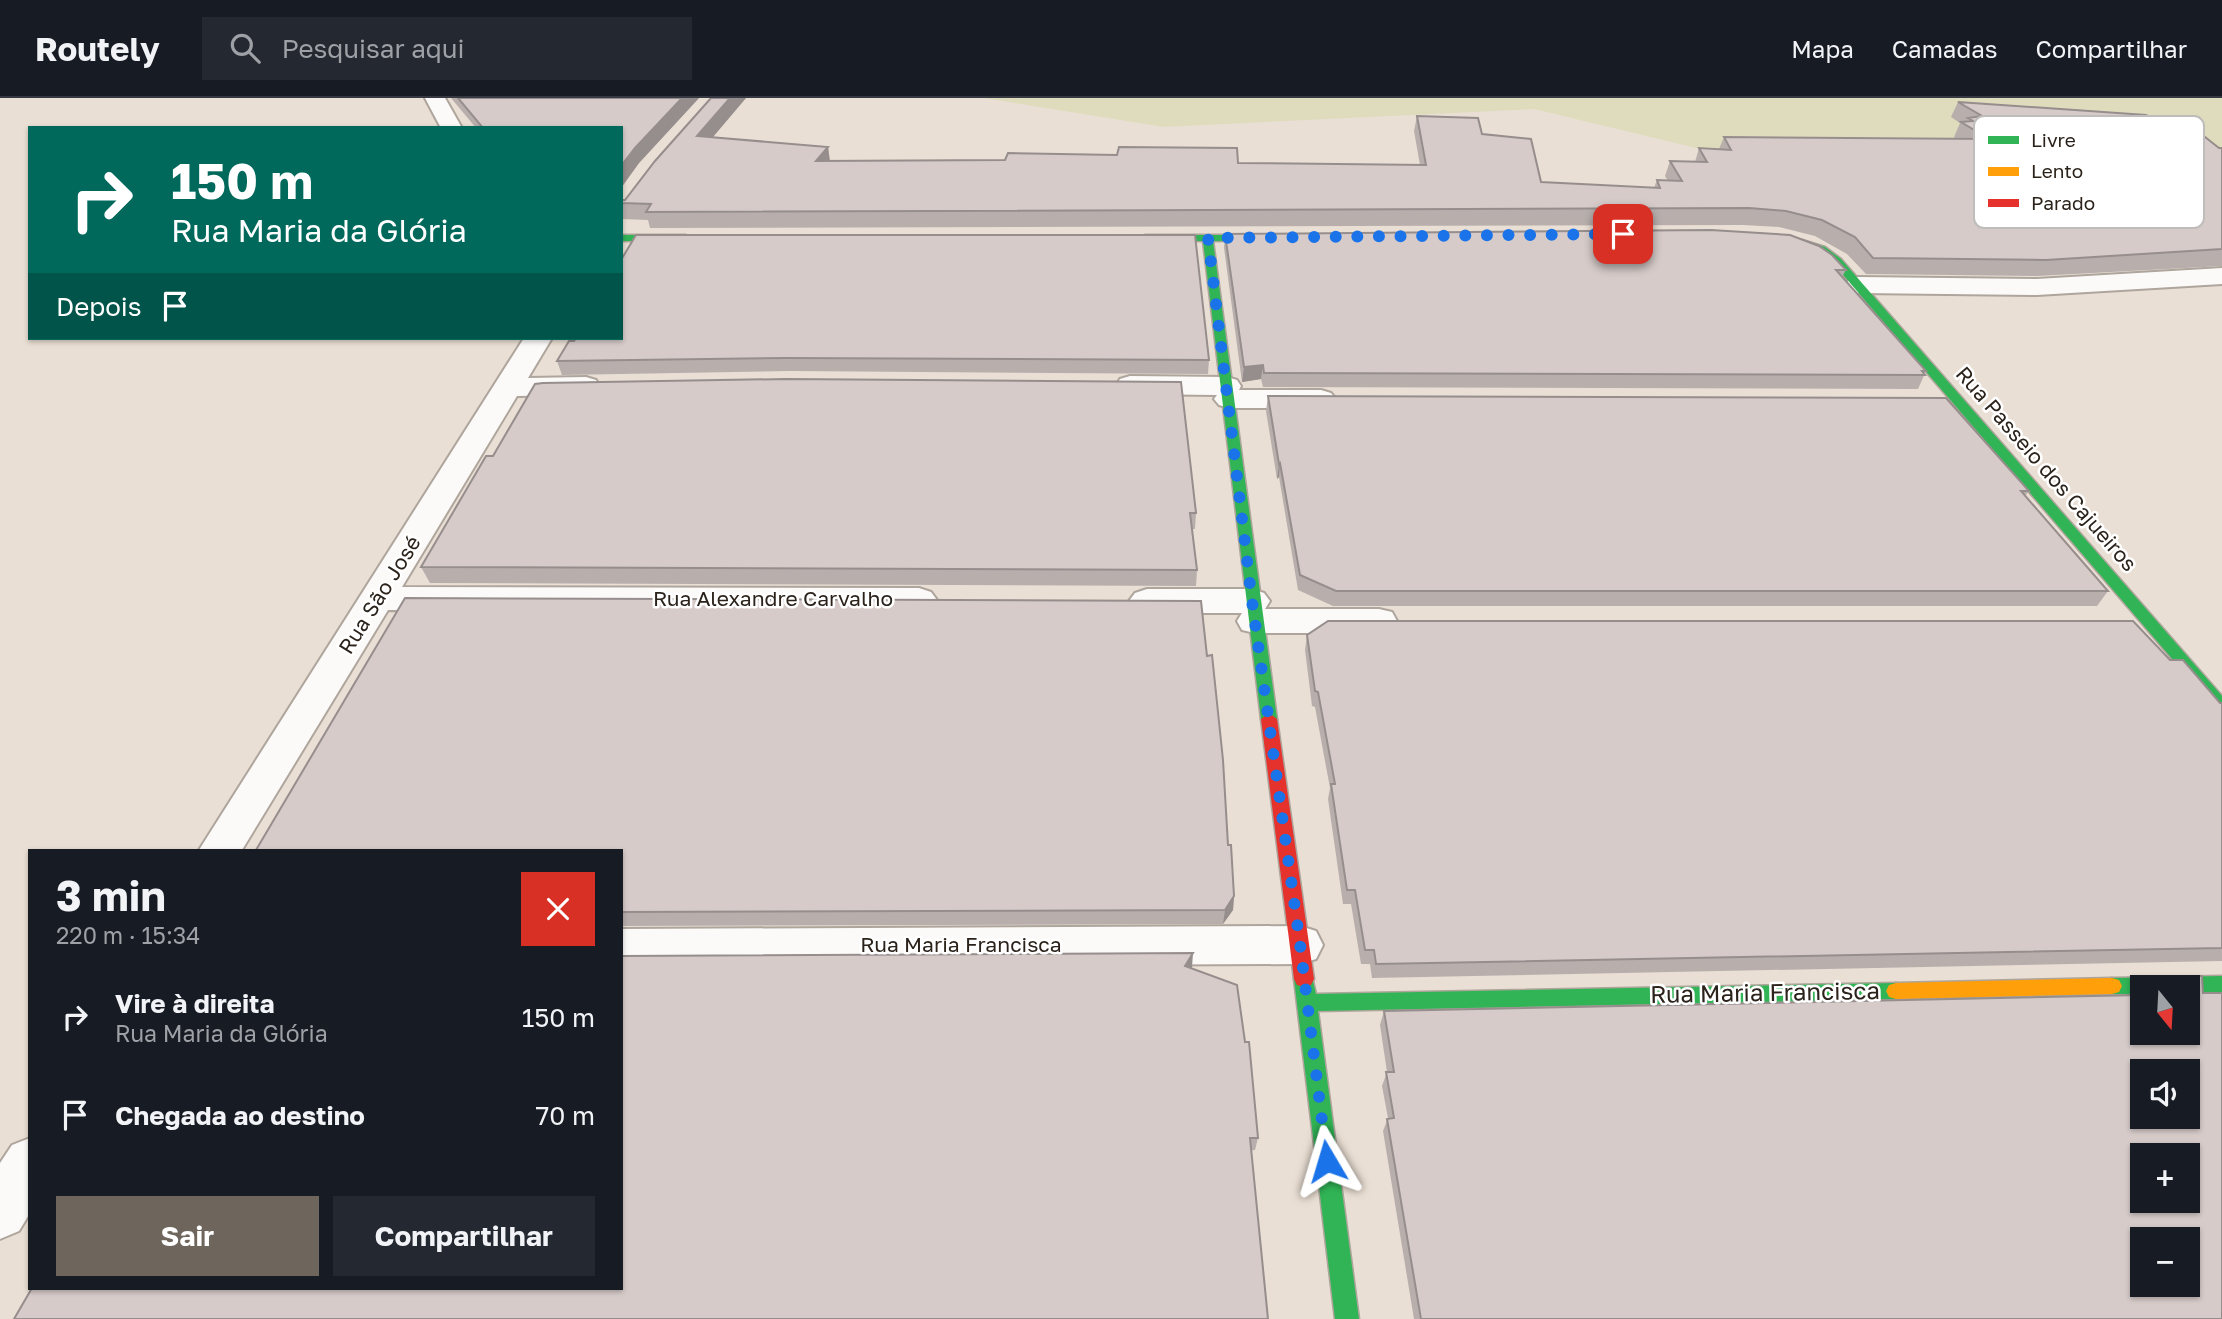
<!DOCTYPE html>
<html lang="pt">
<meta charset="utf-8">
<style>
:root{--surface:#171b24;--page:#242831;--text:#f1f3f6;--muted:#9ea1a6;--line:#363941;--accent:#6e655c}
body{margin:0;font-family:"Golos Text",sans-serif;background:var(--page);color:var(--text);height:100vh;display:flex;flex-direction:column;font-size:26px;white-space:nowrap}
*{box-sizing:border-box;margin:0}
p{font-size:23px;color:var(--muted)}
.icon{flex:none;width:38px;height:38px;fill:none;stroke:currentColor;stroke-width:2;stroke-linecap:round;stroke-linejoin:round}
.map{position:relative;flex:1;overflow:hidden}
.details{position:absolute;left:28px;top:751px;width:595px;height:441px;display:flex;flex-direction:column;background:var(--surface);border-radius:0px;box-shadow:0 2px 5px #0004}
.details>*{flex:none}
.top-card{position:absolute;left:28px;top:28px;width:595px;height:214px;border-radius:0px;box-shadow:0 2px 5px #0004;background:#00695c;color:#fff;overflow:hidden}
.needle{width:46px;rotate:162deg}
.fabs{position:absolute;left:2130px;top:877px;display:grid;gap:14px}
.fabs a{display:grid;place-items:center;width:70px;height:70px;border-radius:0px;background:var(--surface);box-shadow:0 2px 5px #0004;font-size:35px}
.pin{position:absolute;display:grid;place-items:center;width:60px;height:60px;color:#fff;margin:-30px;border-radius:14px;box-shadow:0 4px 10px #0006}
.me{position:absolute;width:77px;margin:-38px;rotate:353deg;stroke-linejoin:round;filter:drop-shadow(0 0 5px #0008)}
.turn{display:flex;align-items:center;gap:24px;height:147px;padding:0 28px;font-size:32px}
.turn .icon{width:91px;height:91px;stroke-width:2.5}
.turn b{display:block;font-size:49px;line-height:60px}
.then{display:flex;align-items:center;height:66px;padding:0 28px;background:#0003;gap:14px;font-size:26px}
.round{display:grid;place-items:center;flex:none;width:74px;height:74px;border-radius:0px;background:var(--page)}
.head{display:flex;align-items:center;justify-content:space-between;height:119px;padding:0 28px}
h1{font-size:42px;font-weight:700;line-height:52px}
.action{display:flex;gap:14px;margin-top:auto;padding:14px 28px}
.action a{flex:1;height:80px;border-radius:0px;background:var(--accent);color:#fff;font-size:28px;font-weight:700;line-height:80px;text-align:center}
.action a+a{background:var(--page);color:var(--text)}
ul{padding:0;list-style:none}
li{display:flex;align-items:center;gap:21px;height:98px;padding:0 28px}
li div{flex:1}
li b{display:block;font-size:26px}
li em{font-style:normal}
header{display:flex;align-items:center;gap:42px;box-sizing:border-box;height:98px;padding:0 35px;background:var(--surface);border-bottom:2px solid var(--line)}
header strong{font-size:33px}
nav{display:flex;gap:38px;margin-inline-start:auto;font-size:24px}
.search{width:490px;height:63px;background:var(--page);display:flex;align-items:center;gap:18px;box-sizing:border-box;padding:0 24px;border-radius:0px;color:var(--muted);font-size:26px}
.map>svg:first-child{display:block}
.green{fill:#dfdcbd}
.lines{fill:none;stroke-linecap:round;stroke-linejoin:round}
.street-casing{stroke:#aea59c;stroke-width:4}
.fast-casing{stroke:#aea59c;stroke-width:3}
.slow-casing{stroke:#aea59c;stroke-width:3}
.jam-casing{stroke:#aea59c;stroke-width:3}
.street{fill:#fcfaf9;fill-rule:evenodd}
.fast{fill:#30b455;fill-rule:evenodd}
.slow{fill:#ff9f0a;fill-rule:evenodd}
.jam{fill:#e5322d;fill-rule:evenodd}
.wall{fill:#b8afad}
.shaded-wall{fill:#968e8d}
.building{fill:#d6cbc9;stroke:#968e8d;stroke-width:2;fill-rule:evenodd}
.route{stroke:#1a73e8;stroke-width:12;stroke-dasharray:0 21.6}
.labels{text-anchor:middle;stroke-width:5;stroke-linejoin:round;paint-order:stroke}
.street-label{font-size:21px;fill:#2b231b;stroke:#fff}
.near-street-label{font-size:24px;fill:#2b231b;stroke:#fff}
.key{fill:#fff;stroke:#bfbdbb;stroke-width:2}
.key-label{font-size:19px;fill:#2b231b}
</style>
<header>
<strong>Routely</strong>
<div class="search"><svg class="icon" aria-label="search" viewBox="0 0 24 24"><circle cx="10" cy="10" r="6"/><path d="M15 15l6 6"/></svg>Pesquisar aqui</div>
<nav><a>Mapa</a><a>Camadas</a><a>Compartilhar</a></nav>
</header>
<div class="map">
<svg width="2222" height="1221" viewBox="0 0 2222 1221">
<rect width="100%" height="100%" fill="#eadfd4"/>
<path class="green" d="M984,0h1238v100l-455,-33 -233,-56 -370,18z"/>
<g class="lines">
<defs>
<path id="street" d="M425,0h20l17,30h-21z
M2222,170v16l-185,11 -179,-2 -9,-3 -4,-5 4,-5 9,-3 179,2z
M524,240h28l-24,40 58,-1 10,3 4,6 -4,6 -10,3 -69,1 -115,191 517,1 12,4 6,8 -6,8 -12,4 -531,-2 -146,240h-43z
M1130,278l97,1 10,3 4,6 -2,4h82l10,3 5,6 -5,6 -10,3h-92l-10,-3 -5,-6 3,-4 -87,-1 -10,-3 -4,-6 4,-6z
M1147,491h105l12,4 6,8 -5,8h114l13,3 5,9 -5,9 -13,3h-124l-13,-3 -5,-9 5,-8h-95l-12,-4 -6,-8 6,-8z
M1300,828l16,5 7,14 -7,14 -16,5 -679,3v-38z
M30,1040v75l-11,18 -19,8v-76l12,-18z"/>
<path id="fast" d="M621,137h65l5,3 -5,3h-65z
M1277,137l4,1v4l-68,1 64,478 -8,6 -8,-6 -58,-478h-58l-5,-3 5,-3z
M1802,142l23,7 16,12 381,437v16l-6,-2 -383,-447 -16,-12 -19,-6v-4z
M1304,873l7,2 5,21 580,-11 7,2 3,6 -3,6 -7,2 -578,12 41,308h-24l-41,-340 3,-6z
M2222,878v16l-34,1v-6h-46v7h-30l-7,-2 -3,-6 3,-6 7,-2z"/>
<path id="slow" d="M2112,880l7,2 3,6 -3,6 -7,2 -216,5 -7,-2 -3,-6 3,-6 7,-2z"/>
<path id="jam" d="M1269,615l8,6 37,260 -3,6 -7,2 -7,-2 -3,-6 -33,-260z"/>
</defs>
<use href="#street" class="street-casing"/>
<use href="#fast" class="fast-casing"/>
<use href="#slow" class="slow-casing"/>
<use href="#jam" class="jam-casing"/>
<use href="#street" class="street"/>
<use href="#fast" class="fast"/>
<use href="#slow" class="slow"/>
<use href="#jam" class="jam"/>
</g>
<path class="wall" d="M451,0h248l-60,65 -18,25v-60h-145z
M711,0h35l-33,39 115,10 2,14 590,4 -6,-34 3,-15 65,18 59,48 113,6 3,-8 11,1 -3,-5 5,-15 25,1 4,-14 20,1 5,-12 233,2 -3,-2 6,-14 -9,-6 7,-15 216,33 48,13v118l-185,10 -171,-2 -19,-20 -32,-18 -36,-9 -36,-2 -1093,3 -2,-8 -27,-1v-19h4z
M1225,136l621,36 -4,7 84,94 -8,18 -655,-2 -2,-8 -19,3 -18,-134z
M569,243l640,19 -1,14 -419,-3 -227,4 -5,-14z
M1268,298l761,95 -4,5 83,95 -11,15h-764l-35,-16 -19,-113 -2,2 -11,-68z
M1196,415l-1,16h-3l5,41 -1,16 -766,-3 -9,-16z
M1307,537l863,25 50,43h2v258l-850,17 -2,-14h-9l-10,-60h-8l-15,-105 2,-11 -15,-81 -3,-1 -7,-56z
M1228,747l6,51 -1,14 -10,14 -602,2v-76z
M1192,869v1l66,170 -3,12 -1223,138z
M2160,878l43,17 19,326h-808l-31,-188 5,-13 -6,-32 5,-14 -7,-47 4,-14 758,21 46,-45h-40z"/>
<path class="shaded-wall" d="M682,0h17l-60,65 -18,25v-22l14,-18z
M730,0h16l-45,53 -4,-15z
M828,49l2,16 -14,-2z
M1263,267l-2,14 -19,3 2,-15z
M1280,365l-1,14 -2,2 2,-15z
M1234,798l-1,14 -10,14 2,-14z
M1193,855l-1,14 -8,12 1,-13z"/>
<path class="building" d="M458,0h224l-47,50 -14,18v-38h-138z
M711,0h19l-33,38 131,11 -12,14 189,-1 3,-7 109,2 2,-8 118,1 1,15 188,2 -9,-49 61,2 4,16 49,5 10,43 119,6 -3,-8 25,1 -12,-20 37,1 -8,-14 32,2 -7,-13 265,2 -28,-17 12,-1 -5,-3 14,-2 -24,-14 188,13 10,5 18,15 31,2 14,11h3v101l-176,11 -173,-2 -18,-21 -33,-17 -36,-9 -37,-3 -1103,4 5,-8 -30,-1v-3h4l30,-39z
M1711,132l79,5 29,11 13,9 14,15h-10l90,101h-4l3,4 -661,-2 -1,-8 -19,2 -19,-133z
M636,137h559l14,125 -423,-2 -229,3 12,-20h5l2,-3h45v-78z
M786,281l395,3 15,131h-6l7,57 -776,-3 65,-111h7l42,-72 8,-1z
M1268,298l678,2 83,93h-8l87,100h-772l-36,-16 -20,-112 -1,1z
M405,500l796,3 6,55 5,-1 11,105 5,85h3l3,51 -9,14 -604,2v-62h-365z
M1328,523h805l37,39h13l37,43h2v245l-846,16 -2,-14h-9l-10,-60h-8l-16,-106h4l-17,-92 -3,-1 -8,-56z
M1193,855l-8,13 52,19 8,57h4l9,96h-8l18,181h-1254l18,-31h589v-332z
M2160,878h42l1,17h19v326h-801l-34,-200 7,-1 -8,-46h8l-10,-61 758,-16v37h46v-45h-28zM2142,973h46v45h-46zM2142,1057h46v45h-46zM2142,1141h46v45h-46z"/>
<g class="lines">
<path class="route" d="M1327,1063l-27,-217 -48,-343 -44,-363 415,-4"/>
</g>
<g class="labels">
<g class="street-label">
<text transform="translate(2046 371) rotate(49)" y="7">Rua Passeio dos Cajueiros</text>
<text transform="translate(380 497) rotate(-58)" y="7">Rua São José</text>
<text x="773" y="508">Rua Alexandre Carvalho</text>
<text x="961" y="854">Rua Maria Francisca</text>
</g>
<g class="near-street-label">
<text transform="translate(1765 895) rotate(-1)" y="8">Rua Maria Francisca</text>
</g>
</g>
<rect x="1974" y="18" width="230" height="112" rx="10" class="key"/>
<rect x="1988" y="38" width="31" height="8" fill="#30b455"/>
<rect x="1988" y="69" width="31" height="9" fill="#ff9f0a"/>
<rect x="1988" y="101" width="31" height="8" fill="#e5322d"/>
<g class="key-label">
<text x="2031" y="49">Livre</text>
<text x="2031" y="80">Lento</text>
<text x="2031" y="112">Parado</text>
</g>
</svg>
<div class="fabs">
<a><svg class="needle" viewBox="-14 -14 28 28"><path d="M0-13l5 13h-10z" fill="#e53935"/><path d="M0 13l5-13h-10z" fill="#9ea1a6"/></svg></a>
<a><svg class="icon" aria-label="sound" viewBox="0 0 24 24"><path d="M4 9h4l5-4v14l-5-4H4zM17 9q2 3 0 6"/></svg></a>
<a>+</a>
<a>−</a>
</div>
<div class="pin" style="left:1623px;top:136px;background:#d93025"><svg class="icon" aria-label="arrive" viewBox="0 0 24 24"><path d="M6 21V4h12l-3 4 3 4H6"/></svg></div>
<svg class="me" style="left:1327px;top:1063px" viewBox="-20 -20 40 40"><path d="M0-17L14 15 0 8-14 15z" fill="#1a73e8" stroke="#fff" stroke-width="4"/></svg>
<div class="top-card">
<div class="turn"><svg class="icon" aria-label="right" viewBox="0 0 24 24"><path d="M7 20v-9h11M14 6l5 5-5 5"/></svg><div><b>150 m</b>Rua Maria da Glória</div></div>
<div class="then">Depois<svg class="icon" aria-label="arrive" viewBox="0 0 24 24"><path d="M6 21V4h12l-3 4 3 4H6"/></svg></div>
</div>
<section class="details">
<div class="head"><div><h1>3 min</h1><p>220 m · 15:34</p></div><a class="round" style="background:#d93025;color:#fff"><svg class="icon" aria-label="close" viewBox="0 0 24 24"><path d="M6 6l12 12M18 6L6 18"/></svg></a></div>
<ul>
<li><svg class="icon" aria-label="right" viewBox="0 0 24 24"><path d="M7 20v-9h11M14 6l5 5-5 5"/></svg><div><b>Vire à direita</b><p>Rua Maria da Glória</p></div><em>150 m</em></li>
<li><svg class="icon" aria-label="arrive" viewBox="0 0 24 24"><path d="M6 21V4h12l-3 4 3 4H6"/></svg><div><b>Chegada ao destino</b></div><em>70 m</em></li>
</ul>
<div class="action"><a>Sair</a><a>Compartilhar</a></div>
</section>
</div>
